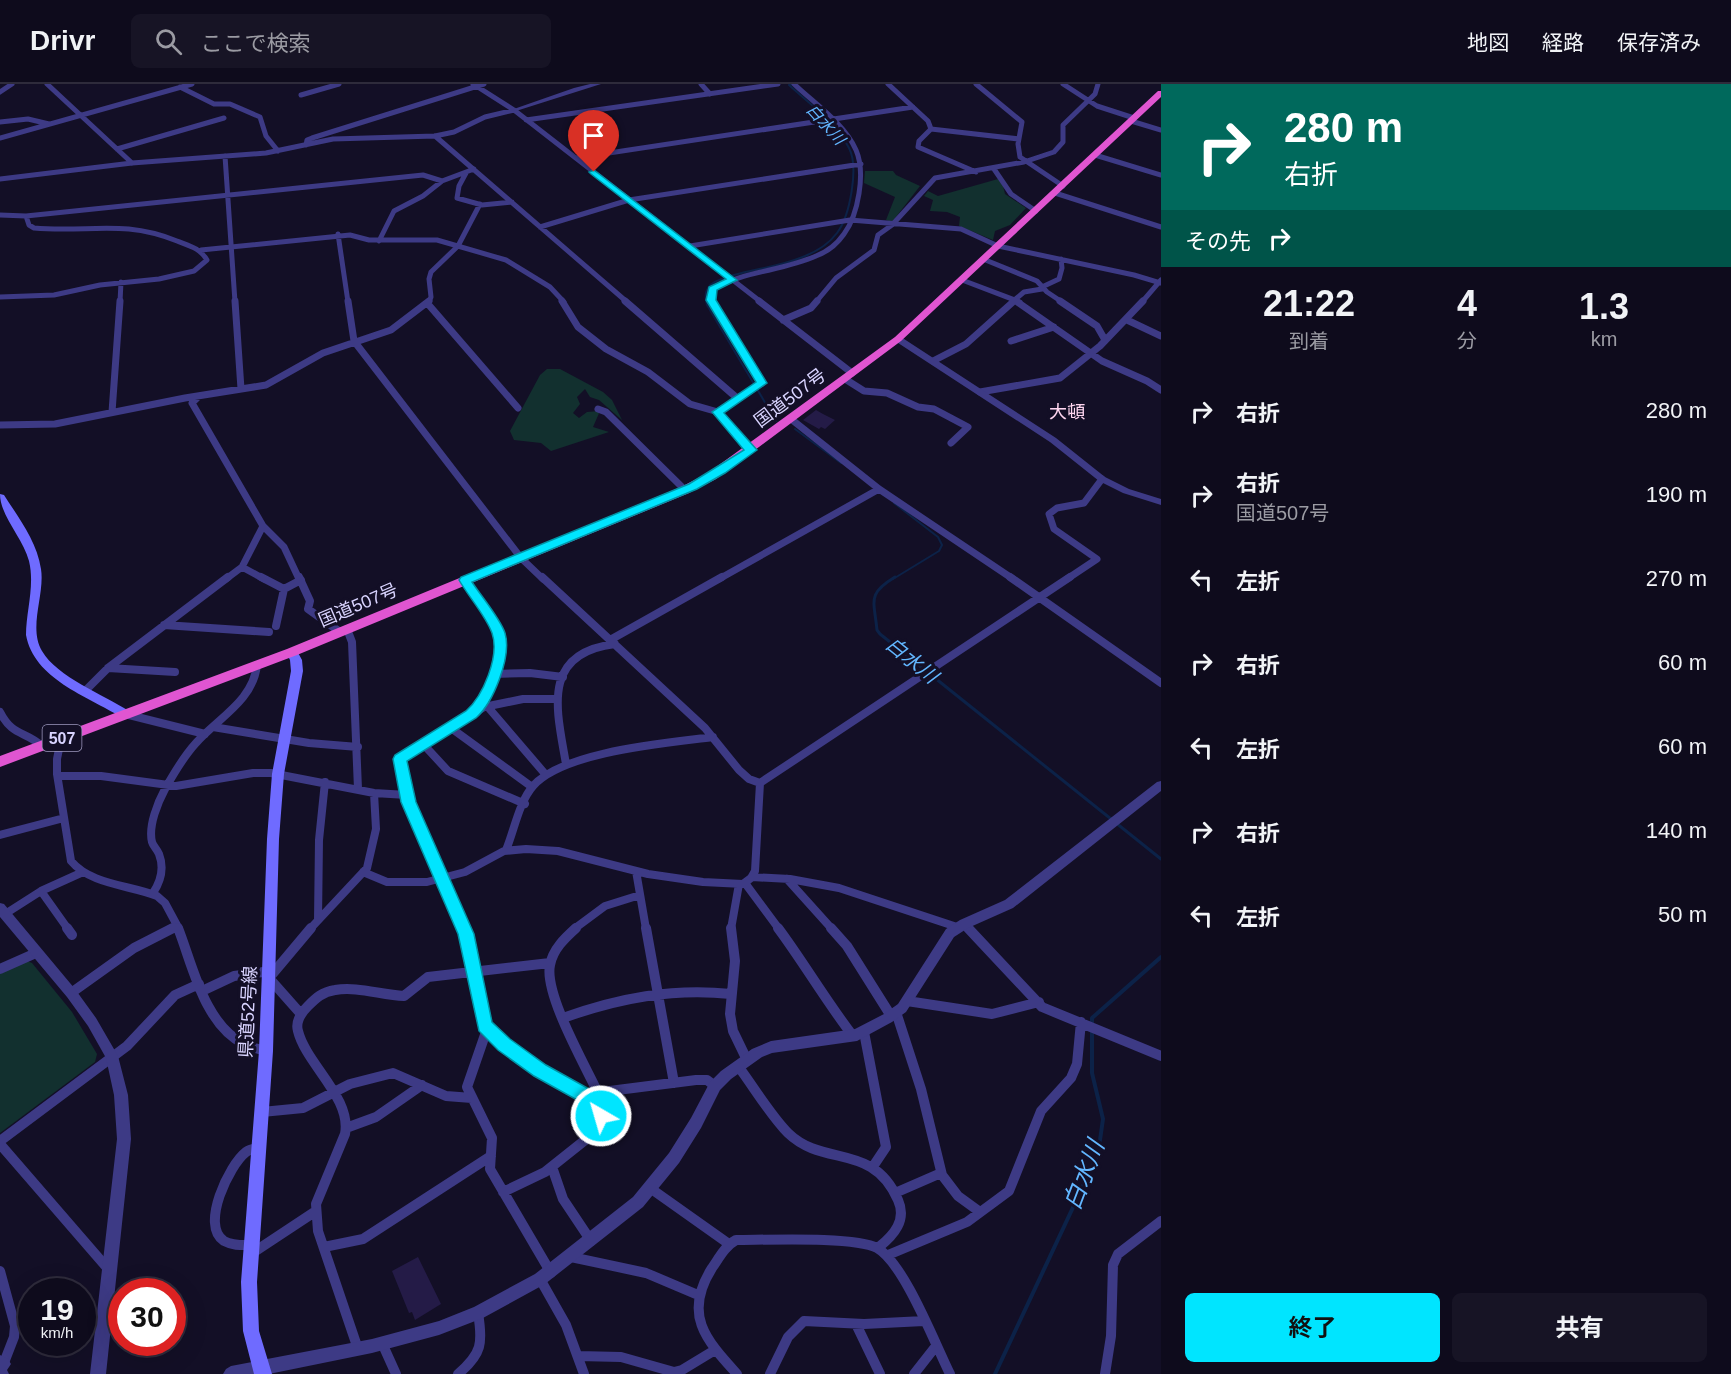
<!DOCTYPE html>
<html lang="ja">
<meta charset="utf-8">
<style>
:root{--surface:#0e0b1c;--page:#171425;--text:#f1f3f6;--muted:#9b9ba3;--line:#2e2b3b;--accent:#00e5ff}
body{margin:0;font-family:Arial,"Noto Sans JP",sans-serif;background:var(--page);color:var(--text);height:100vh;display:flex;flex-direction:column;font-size:22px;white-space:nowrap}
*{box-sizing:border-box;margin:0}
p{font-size:20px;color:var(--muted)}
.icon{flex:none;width:33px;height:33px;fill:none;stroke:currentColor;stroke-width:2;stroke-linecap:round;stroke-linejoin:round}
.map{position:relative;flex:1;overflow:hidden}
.sheet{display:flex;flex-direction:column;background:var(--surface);width:570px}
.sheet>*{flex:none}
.banner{background:#00695c;color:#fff;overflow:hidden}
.speed{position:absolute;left:18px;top:1194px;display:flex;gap:12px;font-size:30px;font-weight:700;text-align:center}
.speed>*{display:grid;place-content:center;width:78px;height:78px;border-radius:50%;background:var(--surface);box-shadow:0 6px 24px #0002,0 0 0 2px var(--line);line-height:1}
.speed small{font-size:15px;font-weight:400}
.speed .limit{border:9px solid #d22;background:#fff;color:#111}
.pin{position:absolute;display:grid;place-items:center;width:51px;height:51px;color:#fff;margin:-62px -26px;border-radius:50% 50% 50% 0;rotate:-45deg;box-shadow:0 0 6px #0007}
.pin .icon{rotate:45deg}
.me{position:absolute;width:66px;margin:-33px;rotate:322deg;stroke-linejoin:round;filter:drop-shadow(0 0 4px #0008)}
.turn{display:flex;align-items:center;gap:21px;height:126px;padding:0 24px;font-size:27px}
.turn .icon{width:78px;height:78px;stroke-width:2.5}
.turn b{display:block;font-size:42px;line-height:51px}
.then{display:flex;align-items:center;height:57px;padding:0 24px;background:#0003;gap:12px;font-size:22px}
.eta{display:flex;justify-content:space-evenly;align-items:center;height:102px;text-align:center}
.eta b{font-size:36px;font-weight:700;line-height:42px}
.button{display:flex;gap:12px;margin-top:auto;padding:12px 24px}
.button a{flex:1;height:69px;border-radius:9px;background:var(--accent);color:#111;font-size:24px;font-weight:700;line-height:69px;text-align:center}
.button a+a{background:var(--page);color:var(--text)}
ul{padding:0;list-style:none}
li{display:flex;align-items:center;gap:18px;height:84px;padding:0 24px}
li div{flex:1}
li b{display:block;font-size:22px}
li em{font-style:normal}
header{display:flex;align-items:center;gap:36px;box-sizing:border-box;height:84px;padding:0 30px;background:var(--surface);border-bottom:2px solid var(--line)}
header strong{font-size:28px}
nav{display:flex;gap:33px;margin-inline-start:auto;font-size:21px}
.search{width:420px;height:54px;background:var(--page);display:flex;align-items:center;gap:15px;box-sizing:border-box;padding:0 21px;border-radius:9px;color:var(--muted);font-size:22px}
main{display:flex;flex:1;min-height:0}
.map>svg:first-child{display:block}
.green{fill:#12302f}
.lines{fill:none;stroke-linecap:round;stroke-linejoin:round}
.stream-far2{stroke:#0c2248;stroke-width:2}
.stream-far1{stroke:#0c2248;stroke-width:3}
.stream{stroke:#0c2248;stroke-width:4}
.building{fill:#241b47}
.minor-far3{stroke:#3d3a85;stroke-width:5}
.minor-far2{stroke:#3d3a85;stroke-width:7}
.minor-far1{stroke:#3d3a85;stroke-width:8}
.minor{stroke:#3d3a85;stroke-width:10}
.tertiary{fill:#3d3a85;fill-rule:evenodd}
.secondary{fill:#6f6bff;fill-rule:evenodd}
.trunk{fill:#e055d1;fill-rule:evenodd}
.route{fill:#00e5ff;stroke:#0095a6;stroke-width:1.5}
.labels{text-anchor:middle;stroke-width:6;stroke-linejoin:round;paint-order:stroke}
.far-water-label{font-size:16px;font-style:italic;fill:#62b6ff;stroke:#130f26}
.shield{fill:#130f26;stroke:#9e99be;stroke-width:1.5}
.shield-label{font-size:16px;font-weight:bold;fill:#d9d4ff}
.street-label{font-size:18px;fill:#d9d4ff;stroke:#130f26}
.far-quarter-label{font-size:18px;fill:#ffd6f0;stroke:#130f26}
.water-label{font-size:20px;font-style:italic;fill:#62b6ff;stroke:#130f26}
.near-water-label{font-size:24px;font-style:italic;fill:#62b6ff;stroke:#130f26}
</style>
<header>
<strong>Drivr</strong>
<div class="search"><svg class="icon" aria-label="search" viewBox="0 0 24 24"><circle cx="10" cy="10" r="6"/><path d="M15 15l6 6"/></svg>ここで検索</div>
<nav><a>地図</a><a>経路</a><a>保存済み</a></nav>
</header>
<main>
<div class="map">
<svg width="1161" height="1290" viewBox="0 0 1161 1290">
<rect width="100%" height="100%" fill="#130f26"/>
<path class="green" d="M865,87h28l3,4 24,11 -28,36 -6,-2 9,-23 -31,-14z
M998,95l5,7 2,8 21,14 -16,17 -15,6 -2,9 -34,-14 1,-9 -13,-5 -17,-1 3,-11 -9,-4 4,-5 10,5z
M547,285h13l43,23 9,8 10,20 -23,-20 -9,-3 -5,-8 -8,8 3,7 -7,9 6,5 8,-6 13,-1 -7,16 16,5 -58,19 -10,-8 -27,-3 -4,-9 30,-56z
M27,877l5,2 40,49 25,42 -2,8 -95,71v-160z"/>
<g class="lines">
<path class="stream-far2" d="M776,337l-69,-116c-3,-10 -2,-18 8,-23 23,-12 59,-13 85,-24 14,-5 28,-13 37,-25 13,-17 22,-66 12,-85 -13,-25 -39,-44 -60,-63l4,-1
M795,345l46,34
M893,495l46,-28 3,-6 -4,-8 -44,-34"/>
<path class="stream-far1" d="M895,493c-28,17 -21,23 -18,53l3,4 281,225"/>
<path class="stream" d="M1092,941v-7l69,-61
M995,1290l103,-220 5,-35 -11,-46v-42"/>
</g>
<path class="building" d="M816,326l7,4 12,6 -10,9 -4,-2 -2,2 -16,-9z
M418,1173l23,47 -26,16 -3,-8 -3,1 -17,-42z"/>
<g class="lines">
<path class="minor-far3" d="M47,0l85,79
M473,0l41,26 247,192
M701,0l9,10
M888,0l40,37 3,8
M976,0l46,38 -4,22 2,13 43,29
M1063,0l34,22 37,12
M180,3l34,17h16l30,13 6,19 12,15
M0,8l12,-8
M301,11l38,-11
M526,36l252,-36
M1131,37l30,9
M0,38l28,-3 21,5
M931,45l88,10
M931,45l-12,12 -1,6 58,25
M435,52l192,166
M0,54l192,-54
M306,61l1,-5 5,-2 172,-54
M117,65l107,-31
M1095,71l66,20
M225,72l10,146
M576,74l337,-51
M994,85l17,25 25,17
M466,89l-7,13 -2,12 25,7 30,-3
M0,95l132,-16 134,-10 67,-14 102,-3 19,-4 31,-15 29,-7
M1055,109l106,34
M0,131l26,1 397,-41 19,6
M540,143l89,-27 232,-36
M338,150l10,68
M379,157l15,-30 29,-15 19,-15 32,-12
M690,162l160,-26 111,9 37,17 136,29 27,8
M201,166l149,-15 19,5h68l69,20 44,27 14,15
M983,175l54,22 10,11 15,10
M962,196l58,22
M1042,203l17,-8 3,-11 -1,-9
M0,213l54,-2 46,-10 59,-6 35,-8 13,-11c-7,-12 -17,-14 -30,-19 -55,-22 -88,-8 -143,-13l-5,-3 -3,-9
M120,218l1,-20
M429,218l2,-5 -2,-18 2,-7 27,-26 22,-42
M712,218v-13c33,-18 70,-18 104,-33 11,-4 21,-12 28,-22 14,-19 22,-61 12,-84 -12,-27 -41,-46 -62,-66
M816,218l20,-24 38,-28 4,-15 14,-10 43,-47 89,-16 30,-10 9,-10v-17l32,-31 3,-10
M1012,218l12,-10 18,-3
M1142,218l19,-22"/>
<path class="minor-far2" d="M235,217l6,88
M348,217l6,40 167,217 22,21
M562,217l16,26 28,22 42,23 42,32 28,8 26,33 7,5
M625,217l112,97
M712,217l50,82 -44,29
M759,217l93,72
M1016,217l86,60 45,20 14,9
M1060,217l37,25 8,14
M428,220l90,104
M783,236l28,-12 6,-7
M1127,236l34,16
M1011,257l43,-14
M933,277l33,-17 48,-43
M845,295l19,12 23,2 31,14 16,2 34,18 -17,16
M980,308l80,-14 40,-32 43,-45
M199,312l-7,7 71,123 21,21 15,32
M598,325l8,3 79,78
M112,328l8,-111
M791,335l88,70 134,90
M0,341l55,-1 130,-26 81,-13 57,-32 68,-23 38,-29
M242,483l22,12
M226,495l16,-12 21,-41
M719,495l160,-90
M1067,495l30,-20 -43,-30 -5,-15 8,-6 27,-5 18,-24"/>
<path class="minor-far1" d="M261,493l23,12
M299,493l11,24 -2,8 32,23
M542,493l163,151 34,42 10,9 11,4
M1010,493l151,106
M465,496c10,17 25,34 33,53 10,24 -10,55 -20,76
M284,505l17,-9
M164,541l105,7
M276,542l8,-37
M347,545l5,13 6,147
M610,556l112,-63
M108,584l67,4
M493,590l37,-1 33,4
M86,606l22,-22 120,-91
M487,622l59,69
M0,628c13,25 24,18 42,34
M125,630l80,20
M213,643l96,16 49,4
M451,644l81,59
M61,655l-4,20v15l14,87c20,24 59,24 86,35l8,7 14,26
M424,661l24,26 77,33
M566,680c-9,-53 -26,-111 49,-120
M58,692h43l75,10 77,-13h18l103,20 33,2
M760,699l310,-206
M0,751l64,-17
M506,766c8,-19 13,-48 27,-64 31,-35 134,-43 180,-49
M636,787l10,58
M363,788l24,10h40l38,-10 39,-21 22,-2 32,2 90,23 55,8 40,2 8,-6 4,-7 5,-88
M752,793l38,2 49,9 118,39
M787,795l45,50
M745,799l34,46
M41,807l27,38
M153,809c8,-12 11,-26 6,-39 -2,-5 -6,-8 -7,-12 -4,-16 6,-40 13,-53 9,-16 19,-33 31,-46 22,-25 57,-42 61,-78
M5,830l36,-23 42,-19
M318,836l1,-80 6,-58
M964,840l5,5
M170,845l7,-3
M310,845l57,-61 9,-39 -2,-36
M464,845l-55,-127 -9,-43 84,-52 39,-8h33
M574,845l31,-23 35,-11
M731,845l8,-45"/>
<path class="minor" d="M67,844l5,7
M178,844c15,38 26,96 66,116 6,3 15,5 22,7
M463,844l23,104 -19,55 25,51 -2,31 61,104
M576,844c-11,10 -23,21 -26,37 -6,29 35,100 48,128
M646,844l28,155
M731,844l4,33 -5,53 3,17 14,29
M778,844c26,35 48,73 75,108
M831,844l16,18 44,70
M968,844l74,79 119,49
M0,885l36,-16
M202,907l32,-15 36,-5
M71,909l63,-45 39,-20
M907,917l85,13 47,-12
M896,928l25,77 21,86 16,21 22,16
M300,929l-31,-35 42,-50
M563,934c56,-20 109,-30 168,-24
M485,942l46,40 27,16 28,12 110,-14h11l8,6
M864,948l22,115 -12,18
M738,982c15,20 33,50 50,67 36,35 85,9 110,67 9,20 -4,35 -19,47
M262,1028l41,-4 47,-24 43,-11 53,23 26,2
M346,1044l30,-11 46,-32
M0,1057l127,-95 48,-51 24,-11
M0,1060l109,126
M552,1083l11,32 28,42
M650,1104l79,56
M503,1108l42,-20 54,-43c4,-15 -2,-25 -13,-35
M895,1109l46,-20
M252,1161c-9,0 -19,1 -28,-4 -24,-15 5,-76 22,-89 4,-3 8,-3 13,-4
M324,1163l39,-8 128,-83
M251,1170l65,-43
M888,1171l79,-33 42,-31 32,-80 30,-33 6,-14 4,-42
M571,1173l75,16 52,22
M0,1187l15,55 -1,11 -14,36
M540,1195l26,46 18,49
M856,1240l24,50
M382,1259l14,31
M358,1265l-40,-118 -2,-27 29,-70c7,-36 -39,-70 -47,-103 -3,-10 3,-18 10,-25 8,-8 14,-14 27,-16 22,-4 46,5 69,6l24,-19 122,-14
M578,1272l43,1 53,15 8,-2 33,-20
M458,1290c24,-20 25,-31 20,-61
M737,1290c-32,-35 -54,-60 -25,-106 7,-10 13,-22 24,-28 29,0 120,-4 141,8 27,15 58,96 73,126
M770,1290l18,-37 16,-16 60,3 60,-3
M914,1290l22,-28
M1105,1290l6,-38 2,-71 5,-11 43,-33"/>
<path class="tertiary" d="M590,0h11l-85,27 -5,-1 63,-22z
M895,253h6l155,101 49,39 24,12 32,10v6l-38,-12 -24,-12 -49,-39 -155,-101z
M1161,697v10l-148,117 -45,20 -14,9 -48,75 -14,10 -35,19 -85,12 -10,4 -31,22 -11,11 -19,38 -22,35 -36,44 -98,77 -62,34 -44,17 -67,18 -103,21h-46l3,-5 5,-3 141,-27 67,-18 35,-14 61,-33 98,-77 36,-44 22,-35 19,-36 11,-11 31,-22 19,-8 84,-12 29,-15 14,-10 48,-75 14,-9 45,-20 152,-118z
M0,819l4,1 71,85 21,29 22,38 10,39 3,44 -25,235h-16l27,-235 -3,-44 -8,-37 -18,-32 -21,-29 -67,-80z
M0,1271l8,4 3,5 -4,6 2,4h-9z"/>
<path class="secondary" d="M0,410l4,1c14,22 33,46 37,74 4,26 -13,58 1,82 15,26 62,44 87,60l2,3 -2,3h-8c-34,-21 -87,-38 -95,-82 0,-24 9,-49 3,-74 -6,-23 -29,-45 -29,-67z
M292,564l4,1 6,11 1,11 -19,103 -5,65 -6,212 -16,231 2,49 13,43h-18l-11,-43 -2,-49 18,-231 8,-212 5,-65 19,-103 -1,-11 -4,-8z"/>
<path class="trunk" d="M1158,7h3v6l-260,244 -185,138 -27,14 -392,162 -297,112v-11l287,-107 394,-162 27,-14 187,-136z"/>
</g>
<path class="route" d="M594,86l143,110 -20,10 -1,10 51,83 -43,30 33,37 -32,23 -28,16 -225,93c9,14 28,36 33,51 7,24 -12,70 -29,85l-69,43 9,41 58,132 18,88 18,17 36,26 54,30 9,21 -2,6 -6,2 -6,-2 -7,-16 -54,-30 -36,-26 -19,-19 -21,-97 -57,-132 -8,-43 2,-4 71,-44c17,-15 34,-55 26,-78 -6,-17 -24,-37 -33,-53l2,-3 228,-93 55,-34 -32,-38 44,-30 -50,-82 3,-13 17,-8 -135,-105 -2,-2z"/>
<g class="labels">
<g class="far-water-label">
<text transform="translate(826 40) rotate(48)" y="6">白水川</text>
</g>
<rect class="shield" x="42.5" y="641" width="39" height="26" rx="4.5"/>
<g class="shield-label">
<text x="62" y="660">507</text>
</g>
<g class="street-label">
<text transform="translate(790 314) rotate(-37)" y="6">国道507号</text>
<text transform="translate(358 521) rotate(-23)" y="6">国道507号</text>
<text transform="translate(248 928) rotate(-87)" y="6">県道52号線</text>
</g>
<g class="far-quarter-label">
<text x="1067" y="334">大頓</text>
</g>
<g class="water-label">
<text transform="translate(912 576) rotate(39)" y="7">白水川</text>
</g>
<g class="near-water-label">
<text transform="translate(1084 1091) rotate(-69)" y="8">白水川</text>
</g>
</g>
</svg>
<div class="speed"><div>19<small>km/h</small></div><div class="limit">30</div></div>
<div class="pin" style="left:594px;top:88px;background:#d93025"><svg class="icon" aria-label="arrive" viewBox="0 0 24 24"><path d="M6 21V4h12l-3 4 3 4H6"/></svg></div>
<svg class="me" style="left:601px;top:1032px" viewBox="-20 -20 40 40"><circle r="17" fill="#00e5ff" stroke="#fff" stroke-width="3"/><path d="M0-11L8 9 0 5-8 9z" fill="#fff"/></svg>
</div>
<section class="sheet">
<div class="banner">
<div class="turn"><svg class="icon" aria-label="right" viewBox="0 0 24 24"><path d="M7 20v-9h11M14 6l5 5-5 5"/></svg><div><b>280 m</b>右折</div></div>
<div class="then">その先<svg class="icon" aria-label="right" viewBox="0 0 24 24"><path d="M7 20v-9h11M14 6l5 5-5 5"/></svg></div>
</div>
<div class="eta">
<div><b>21:22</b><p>到着</p></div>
<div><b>4</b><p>分</p></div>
<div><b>1.3</b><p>km</p></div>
</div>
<ul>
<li><svg class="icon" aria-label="right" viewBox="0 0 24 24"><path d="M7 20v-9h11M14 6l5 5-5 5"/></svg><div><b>右折</b></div><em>280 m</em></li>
<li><svg class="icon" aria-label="right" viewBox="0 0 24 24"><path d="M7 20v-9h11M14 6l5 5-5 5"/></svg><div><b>右折</b><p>国道507号</p></div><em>190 m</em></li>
<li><svg class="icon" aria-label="left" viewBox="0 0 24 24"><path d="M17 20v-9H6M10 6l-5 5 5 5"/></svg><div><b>左折</b></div><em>270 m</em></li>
<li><svg class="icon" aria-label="right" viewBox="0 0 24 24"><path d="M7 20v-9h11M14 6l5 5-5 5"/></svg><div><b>右折</b></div><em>60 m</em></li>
<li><svg class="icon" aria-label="left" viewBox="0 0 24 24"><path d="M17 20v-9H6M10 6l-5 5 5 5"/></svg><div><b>左折</b></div><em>60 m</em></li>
<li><svg class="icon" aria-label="right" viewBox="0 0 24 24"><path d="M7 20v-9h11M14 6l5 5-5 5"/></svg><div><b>右折</b></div><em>140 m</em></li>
<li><svg class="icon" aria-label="left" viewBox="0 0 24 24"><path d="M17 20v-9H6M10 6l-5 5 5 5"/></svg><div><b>左折</b></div><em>50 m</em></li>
</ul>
<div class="button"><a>終了</a><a>共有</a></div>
</section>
</main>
